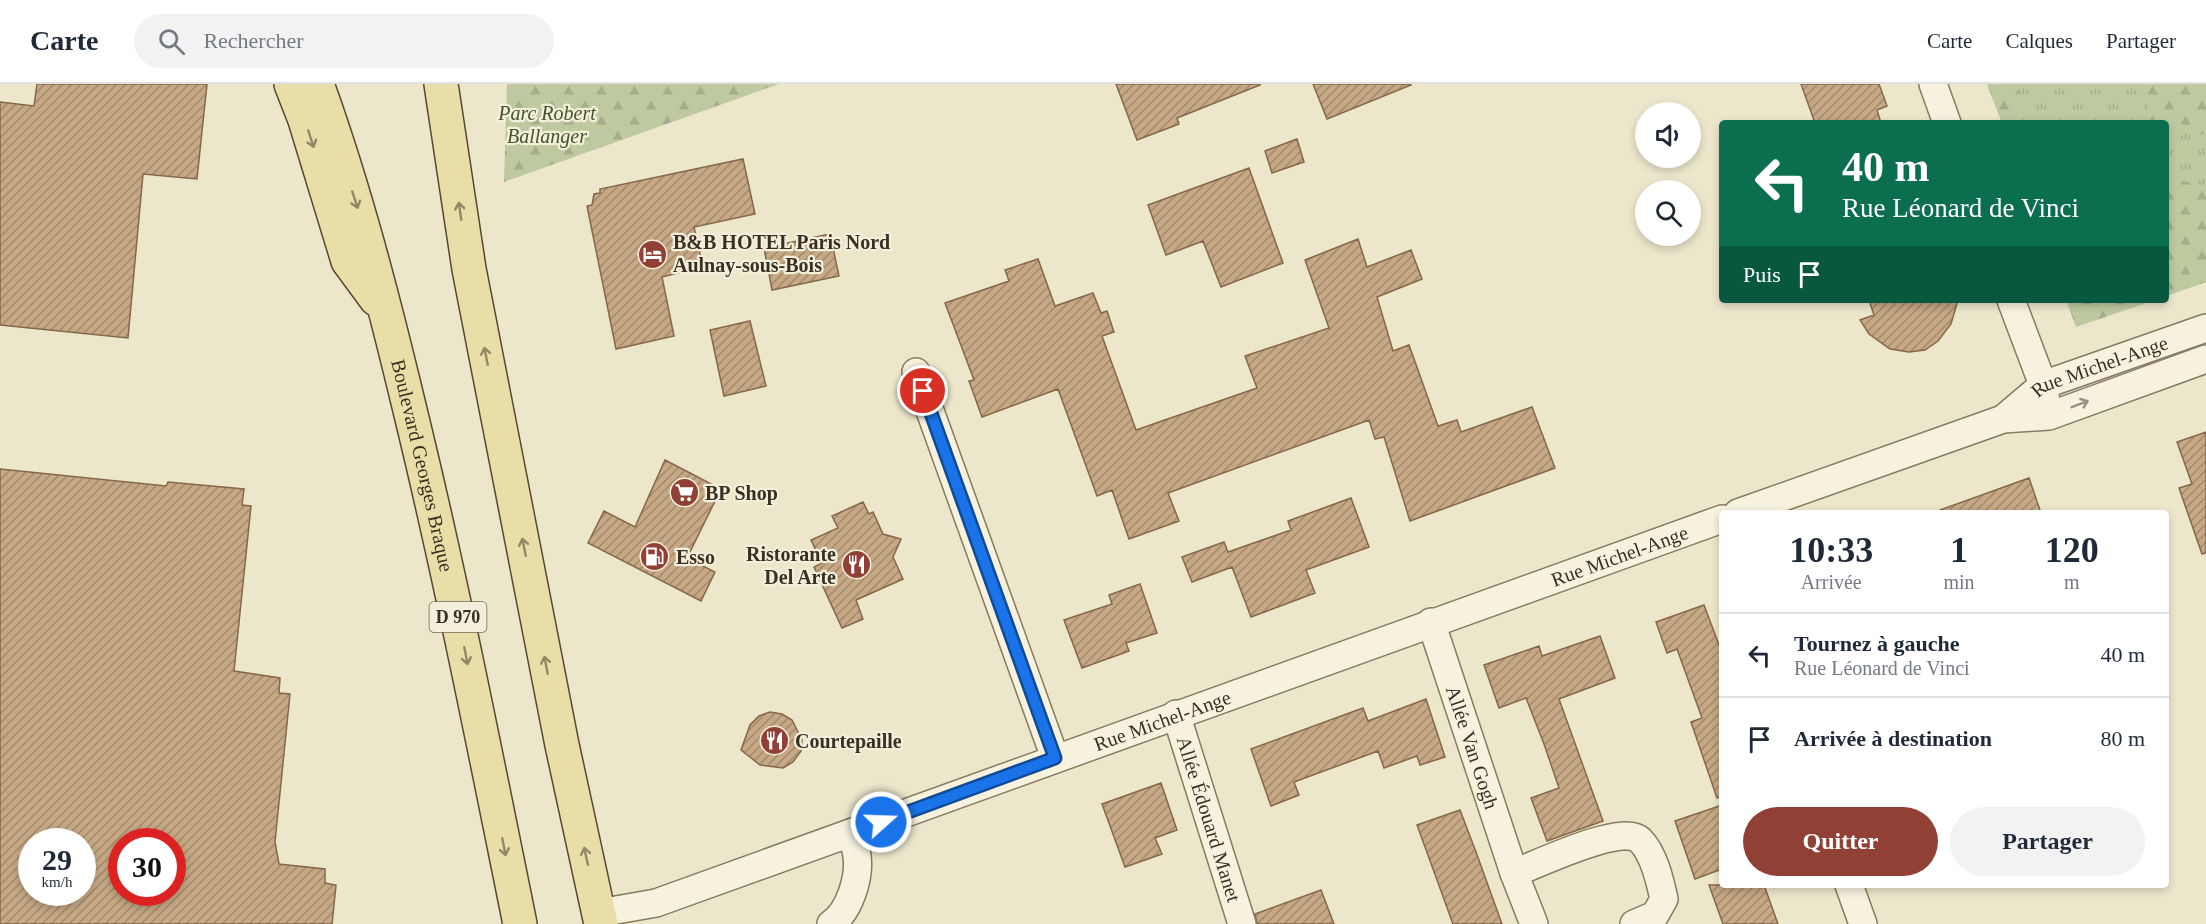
<!DOCTYPE html>
<html lang="fr">
<meta charset="utf-8">
<style>
:root{--surface:#fff;--page:#f2f2f3;--text:#1f2937;--muted:#747a83;--line:#e0e1e3;--accent:#914036}
body{margin:0;font-family:Georgia,serif;background:var(--page);color:var(--text);height:100vh;display:flex;flex-direction:column;font-size:22px;white-space:nowrap}
*{box-sizing:border-box;margin:0}
p{font-size:20px;color:var(--muted)}
.icon{flex:none;width:33px;height:33px;fill:none;stroke:currentColor;stroke-width:2;stroke-linecap:round;stroke-linejoin:round}
.map{position:relative;flex:1;overflow:hidden}
.side{position:absolute;left:1719px;top:426px;width:450px;height:378px;display:flex;flex-direction:column;background:var(--surface);border-radius:6px;box-shadow:0 3px 9px #0003}
.side>*{flex:none}
.top-card{position:absolute;left:1719px;top:36px;width:450px;height:183px;border-radius:6px;box-shadow:0 3px 9px #0003;background:#0b6e4f;color:#fff;overflow:hidden}
.fabs{position:absolute;left:1635px;top:18px;display:grid;gap:12px}
.fabs a{display:grid;place-items:center;width:66px;height:66px;border-radius:50%;background:var(--surface);box-shadow:0 3px 9px #0003;font-size:30px}
.speed{position:absolute;left:18px;top:744px;display:flex;gap:12px;font-size:30px;font-weight:700;text-align:center}
.speed>*{display:grid;place-content:center;width:78px;height:78px;border-radius:50%;background:var(--surface);box-shadow:0 3px 9px #0003;line-height:1}
.speed small{font-size:15px;font-weight:400}
.speed .limit{border:9px solid #d22;background:#fff;color:#111}
.pin{position:absolute;display:grid;place-items:center;width:51px;height:51px;color:#fff;margin:-26px;border:3px solid #fff;border-radius:50%;box-shadow:0 2px 6px #0007}
.me{position:absolute;width:66px;margin:-33px;rotate:70deg;stroke-linejoin:round;filter:drop-shadow(0 0 4px #0008)}
.turn{display:flex;align-items:center;gap:21px;height:126px;padding:0 24px;font-size:27px}
.turn .icon{width:78px;height:78px;stroke-width:2.5}
.turn b{display:block;font-size:42px;line-height:51px}
.then{display:flex;align-items:center;height:57px;padding:0 24px;background:#0003;gap:12px;font-size:22px}
.eta{display:flex;justify-content:space-evenly;align-items:center;height:102px;text-align:center}
.eta b{font-size:36px;font-weight:600;line-height:42px}
.button{display:flex;gap:12px;margin-top:auto;padding:12px 24px}
.button a{flex:1;height:69px;border-radius:36px;background:var(--accent);color:#fff;font-size:24px;font-weight:600;line-height:69px;text-align:center}
.button a+a{background:var(--page);color:var(--text)}
ul{padding:0;list-style:none}
li{display:flex;align-items:center;gap:18px;height:84px;padding:0 24px;border-top:2px solid var(--line)}
li div{flex:1}
li b{display:block;font-size:22px}
li em{font-style:normal}
header{display:flex;align-items:center;gap:36px;box-sizing:border-box;height:84px;padding:0 30px;background:var(--surface);border-bottom:2px solid var(--line)}
header strong{font-size:28px}
nav{display:flex;gap:33px;margin-inline-start:auto;font-size:21px}
.search{width:420px;height:54px;background:var(--page);display:flex;align-items:center;gap:15px;box-sizing:border-box;padding:0 21px;border-radius:33px;color:var(--muted);font-size:22px}
.map>svg:first-child{display:block}
.grass{fill:url(#grass-tufts)}
.forest{fill:url(#forest-firs)}
.building{fill:url(#building-hatch);stroke:#846848;stroke-width:1.5;fill-rule:evenodd}
.lines{fill:none;stroke-linecap:round;stroke-linejoin:round}
.street-casing{stroke:#877a61;stroke-width:30}
.primary-casing{stroke:#564834;stroke-width:36}
.street{stroke:#f7f2de;stroke-width:27}
.primary{stroke:#eadea8;stroke-width:33}
.oneway{stroke:#928766}
.oneway2{stroke:#989180}
.route-casing{stroke:#114b97;stroke-width:15}
.route{stroke:#1a73e8;stroke-width:10}
.labels{text-anchor:middle;stroke-width:4.5;stroke-linejoin:round;paint-order:stroke}
.shield{fill:#f4efda;stroke:#71695a;stroke-width:1.5}
.shield-label{font-size:18px;font-weight:bold;fill:#393023}
.park-label{font-size:20px;font-style:italic;fill:#44542b;stroke:#f4efda}
.poi-label{font-size:20px;font-weight:bold;fill:#393023;stroke:#f4efda;text-anchor:start}
.street-label{font-size:20px;fill:#393023;stroke:#f4efda}
</style>
<header>
<strong>Carte</strong>
<div class="search"><svg class="icon" aria-label="search" viewBox="0 0 24 24"><circle cx="10" cy="10" r="6"/><path d="M15 15l6 6"/></svg>Rechercher</div>
<nav><a>Carte</a><a>Calques</a><a>Partager</a></nav>
</header>
<div class="map">
<svg width="2206" height="840" viewBox="0 0 2206 840">
<defs>
<pattern id="grass-tufts" width="24" height="20" patternUnits="userSpaceOnUse" patternTransform="scale(1.5)"><rect width="24" height="20" fill="#bfc9a0"/><path d="M3 7l-1-3M5 7V3M7 7l1-3M15 17l-1-3M17 17v-4M19 17l1-3" fill="none" stroke="#a5ad8a"/></pattern>
<pattern id="forest-firs" width="22" height="20" patternUnits="userSpaceOnUse" patternTransform="scale(1.5)"><rect width="22" height="20" fill="#bfc9a0"/><path d="M5 1l3.5 6h-7zM16 11l3.5 6h-7z" fill="#a5ad8a"/></pattern>
<pattern id="building-hatch" width="6" height="6" patternUnits="userSpaceOnUse" patternTransform="scale(1.5)"><rect width="6" height="6" fill="#c6a885"/><path d="M-1 1l2-2M0 6l6-6M5 7l2-2" fill="none" stroke="#a2896c"/></pattern>
</defs>
<rect width="100%" height="100%" fill="#ece6cb"/>
<path class="grass" d="M1987,0h219v198l-40,14v-173h-164z"/>
<path class="forest" d="M507,0h272l-275,98z
M1987,0h33l-7,39h-11z
M2143,0h63v51l-40,-9v-3l-15,-1z
M2166,92l40,11v95l-40,14z
M2066,216h89l-79,27z"/>
<path class="building" d="M37,0h170l-10,95 -54,-5 -15,164 -128,-13v-223l34,4z
M1116,0h143l1,1 -83,33 2,6 -42,16z
M1313,0h97l1,1 -84,34z
M1801,0h78l8,22 -10,4 4,13h-66z
M1297,55l7,23 -32,11 -7,-22z
M743,75l12,55 -61,13 9,40 -41,10 12,59 -58,13 -29,-143 5,-1 2,-11 6,-1v-4z
M1249,84l34,95 -62,24 -18,-46 -37,14 -18,-50z
M830,150l9,42 -67,14 -8,-42z
M1358,155l9,28 44,-17 11,29 -45,18 16,54 16,-6 29,81 19,-6 4,12 71,-25 23,61 -145,53 -26,-84 -9,2 -6,-19 -201,73 11,28 -50,18 -17,-49 -15,6 -39,-107 -76,28 -13,-36 5,-1 -29,-77 64,-22 -4,-11 33,-11 17,47 38,-13 8,20 6,-2 7,21 -12,4 34,94 121,-42 -12,-32 84,-28 -24,-68z
M1869,216h89l-7,24 -13,17 -13,9 -16,2 -19,-3 -21,-15 -9,-14 14,-5z
M750,237l16,65 -42,10 -14,-66z
M2206,348v121l-4,1 -23,-66 13,-4 -15,-42z
M665,376l56,29 -34,69 28,14 -14,29 -113,-58 16,-32 31,16z
M0,385l166,17 2,-4 76,7 -2,16 9,1 -17,165 46,7 -1,15 11,1 -15,148 4,22 46,5v14l11,2 -4,39h-332zM32,758h50v50h-50zM122,758h50v50h-50z
M2029,394l12,35h-101v-3z
M1351,414l18,49 -63,23 9,23 -64,24 -19,-50 -40,15 -10,-25 42,-15 4,10 63,-22 -3,-9z
M863,418l6,12 4,-2 10,22 18,5 -8,18 10,22 -47,21 7,19 -21,9 -28,-61 8,-4 -11,-23 27,-12 -6,-12z
M1140,500l17,49 -31,10 3,8 -47,17 -18,-48 48,-16 -3,-9z
M1704,521l18,48v144l-5,1 -26,-76 11,-4 -25,-69 -10,4 -11,-31z
M1600,552l15,42 -56,21 44,122 -56,20 -16,-43 28,-10 -15,-44 -18,-46 -27,10 -15,-43 55,-19 3,10z
M1426,615l19,58 -25,8 -3,-9 -33,12 -6,-17 -84,31 5,13 -28,11 -20,-57 112,-41 5,13z
M770,628l12,2 10,6 10,20 -1,11 -8,11 -10,6 -23,-3 -19,-15 9,-25 9,-9z
M1161,699l16,47 -22,8 7,16 -37,13 -23,-63z
M1722,721v64l-27,10 -20,-58z
M1460,726l16,42 26,72h-49l-36,-99z
M1709,801h55l14,39h-55z
M1321,806l13,34h-77l-2,-10z"/>
<g class="lines">
<defs>
<g id="street">
<path d="M1933,0l14,39"/>
<path d="M2011,216l32,85 3,16"/>
<path d="M916,288l139,386"/>
<path id="s1" d="M2003,335l40,-34 163,-57"/>
<path d="M1738,429l265,-94 46,-3 157,-57"/>
<path id="s2" d="M1431,538l83,251 20,51"/>
<path id="s3" d="M1176,630l66,210"/>
<path d="M1514,789c22,-8 108,-50 126,-33 14,14 20,41 24,59l-9,16 -21,9"/>
<path d="M1849,801l14,39"/>
<path id="s4" d="M599,829l57,-10 1066,-384"/>
<path d="M831,840c18,-12 29,-46 26,-68 -1,-8 -4,-16 -6,-23"/>
</g>
<g id="primary">
<path d="M291,0l14,36 43,141 28,38"/>
<path id="s5" d="M317,0c38,105 66,214 92,322 42,172 76,345 111,518"/>
<path d="M441,0l28,185 93,476 39,179"/>
</g>
</defs>
<use href="#street" class="street-casing"/>
<use href="#primary" class="primary-casing"/>
<use href="#street" class="street"/>
<use href="#primary" class="primary"/>
</g>
<defs><path id="oneway-shaft" d="M-6 0H5M1.5-3L5.5 0L1.5 3" fill="none" stroke-width="1.6" stroke-linecap="round" stroke-linejoin="round" transform="scale(1.5)"/></defs>
<g class="oneway">
<use href="#oneway-shaft" transform="translate(311 55) rotate(72)"/>
<use href="#oneway-shaft" transform="translate(355 116) rotate(72)"/>
<use href="#oneway-shaft" transform="translate(460 127) rotate(-98)"/>
<use href="#oneway-shaft" transform="translate(486 272) rotate(-101)"/>
<use href="#oneway-shaft" transform="translate(524 463) rotate(-101)"/>
<use href="#oneway-shaft" transform="translate(466 572) rotate(79)"/>
<use href="#oneway-shaft" transform="translate(546 581) rotate(-101)"/>
<use href="#oneway-shaft" transform="translate(504 763) rotate(79)"/>
<use href="#oneway-shaft" transform="translate(586 772) rotate(-102)"/>
</g>
<use class="oneway2" href="#oneway-shaft" transform="translate(2080 320) rotate(-21)"/>
<g class="lines">
<defs>
<path id="route" d="M881,738l174,-64 -132,-367"/>
</defs>
<use href="#route" class="route-casing"/>
<use href="#route" class="route"/>
</g>
<defs>
<symbol id="hotel-disc" viewBox="-11 -11 22 22"><circle r="9.5" fill="#914036" stroke="#f4efda"/><path d="M-6-4.5h1.5V1H6V5H4.5V3h-9V5H-6ZM-4 0a1.8 1.8 0 1 1 3.6 0ZM.5 0V-2.5h3Q6-2.5 6 0Z" fill="#fff"/></symbol>
<symbol id="supermarket-disc" viewBox="-11 -11 22 22"><circle r="9.5" fill="#914036" stroke="#f4efda"/><path d="M-6-5.5h2.5l.6 2H6L4.5 2H-2.5L-4.4-4H-6ZM-1.5 3.2a1.3 1.3 0 1 0 .1 0ZM3 3.2a1.3 1.3 0 1 0 .1 0Z" fill="#fff"/></symbol>
<symbol id="fuel-disc" viewBox="-11 -11 22 22"><circle r="9.5" fill="#914036" stroke="#f4efda"/><path d="M-5.5-6h7V0h2V4h1.3V-2.5L3-4.5l.8-.8L6-3V5H2.5V1h-1V6h-7ZM-4.2-4.7v3.2H.2V-4.7Z" fill="#fff"/></symbol>
<symbol id="restaurant-disc" viewBox="-11 -11 22 22"><circle r="9.5" fill="#914036" stroke="#f4efda"/><path d="M-5-6h1v4h1v-4h1v4h1v-4h1v5L-1.5 .5V6h-2V.5L-5-1ZM5-6V6H3V1.5H1.5Q1.5-4 5-6Z" fill="#fff"/></symbol>
</defs>
<g fill-rule="evenodd">
<use href="#hotel-disc" x="636" y="154" width="33" height="33"/>
<use href="#supermarket-disc" x="668" y="392" width="33" height="33"/>
<use href="#fuel-disc" x="638" y="456" width="33" height="33"/>
<use href="#restaurant-disc" x="840" y="464" width="33" height="33"/>
<use href="#restaurant-disc" x="758" y="640" width="33" height="33"/>
</g>
<g class="labels">
<rect class="shield" x="429.5" y="518" width="57" height="30" rx="4.5"/>
<g class="shield-label">
<text x="458" y="539">D 970</text>
</g>
<g class="park-label">
<text x="547" y="36">Parc Robert<tspan x="547" dy="23">Ballanger</tspan></text>
</g>
<g class="poi-label">
<text x="673" y="165">B&amp;B HOTEL Paris Nord<tspan x="673" dy="23">Aulnay-sous-Bois</tspan></text>
<text x="705" y="416">BP Shop</text>
<text x="836" y="477" text-anchor="end">Ristorante<tspan x="836" dy="23">Del Arte</tspan></text>
<text x="676" y="480">Esso</text>
<text x="795" y="664">Courtepaille</text>
</g>
<g class="street-label">
<text dy="7" stroke="none"><textPath href="#s1" startOffset="112">Rue Michel-Ange</textPath></text>
<text dy="7" stroke="none"><textPath href="#s5" startOffset="396">Boulevard Georges Braque</textPath></text>
<text dy="7" stroke="none"><textPath href="#s4" startOffset="1082">Rue Michel-Ange</textPath></text>
<text dy="7" stroke="none"><textPath href="#s4" startOffset="596">Rue Michel-Ange</textPath></text>
<text dy="7" stroke="none"><textPath href="#s2" startOffset="132">Allée Van Gogh</textPath></text>
<text dy="7" stroke="none"><textPath href="#s3" startOffset="110">Allée Édouard Manet</textPath></text>
</g>
</g>
</svg>
<div class="fabs">
<a><svg class="icon" aria-label="sound" viewBox="0 0 24 24"><path d="M4 9h4l5-4v14l-5-4H4zM17 9q2 3 0 6"/></svg></a>
<a><svg class="icon" aria-label="search" viewBox="0 0 24 24"><circle cx="10" cy="10" r="6"/><path d="M15 15l6 6"/></svg></a>
</div>
<div class="speed"><div>29<small>km/h</small></div><div class="limit">30</div></div>
<div class="pin" style="left:923px;top:307px;background:#d93025"><svg class="icon" aria-label="arrive" viewBox="0 0 24 24"><path d="M6 21V4h12l-3 4 3 4H6"/></svg></div>
<svg class="me" style="left:881px;top:738px" viewBox="-20 -20 40 40"><circle r="17" fill="#1a73e8" stroke="#fff" stroke-width="3"/><path d="M0-11L8 9 0 5-8 9z" fill="#fff"/></svg>
<div class="top-card">
<div class="turn"><svg class="icon" aria-label="left" viewBox="0 0 24 24"><path d="M17 20v-9H6M10 6l-5 5 5 5"/></svg><div><b>40 m</b>Rue Léonard de Vinci</div></div>
<div class="then">Puis<svg class="icon" aria-label="arrive" viewBox="0 0 24 24"><path d="M6 21V4h12l-3 4 3 4H6"/></svg></div>
</div>
<section class="side">
<div class="eta">
<div><b>10:33</b><p>Arrivée</p></div>
<div><b>1</b><p>min</p></div>
<div><b>120</b><p>m</p></div>
</div>
<ul>
<li><svg class="icon" aria-label="left" viewBox="0 0 24 24"><path d="M17 20v-9H6M10 6l-5 5 5 5"/></svg><div><b>Tournez à gauche</b><p>Rue Léonard de Vinci</p></div><em>40 m</em></li>
<li><svg class="icon" aria-label="arrive" viewBox="0 0 24 24"><path d="M6 21V4h12l-3 4 3 4H6"/></svg><div><b>Arrivée à destination</b></div><em>80 m</em></li>
</ul>
<div class="button"><a>Quitter</a><a>Partager</a></div>
</section>
</div>
